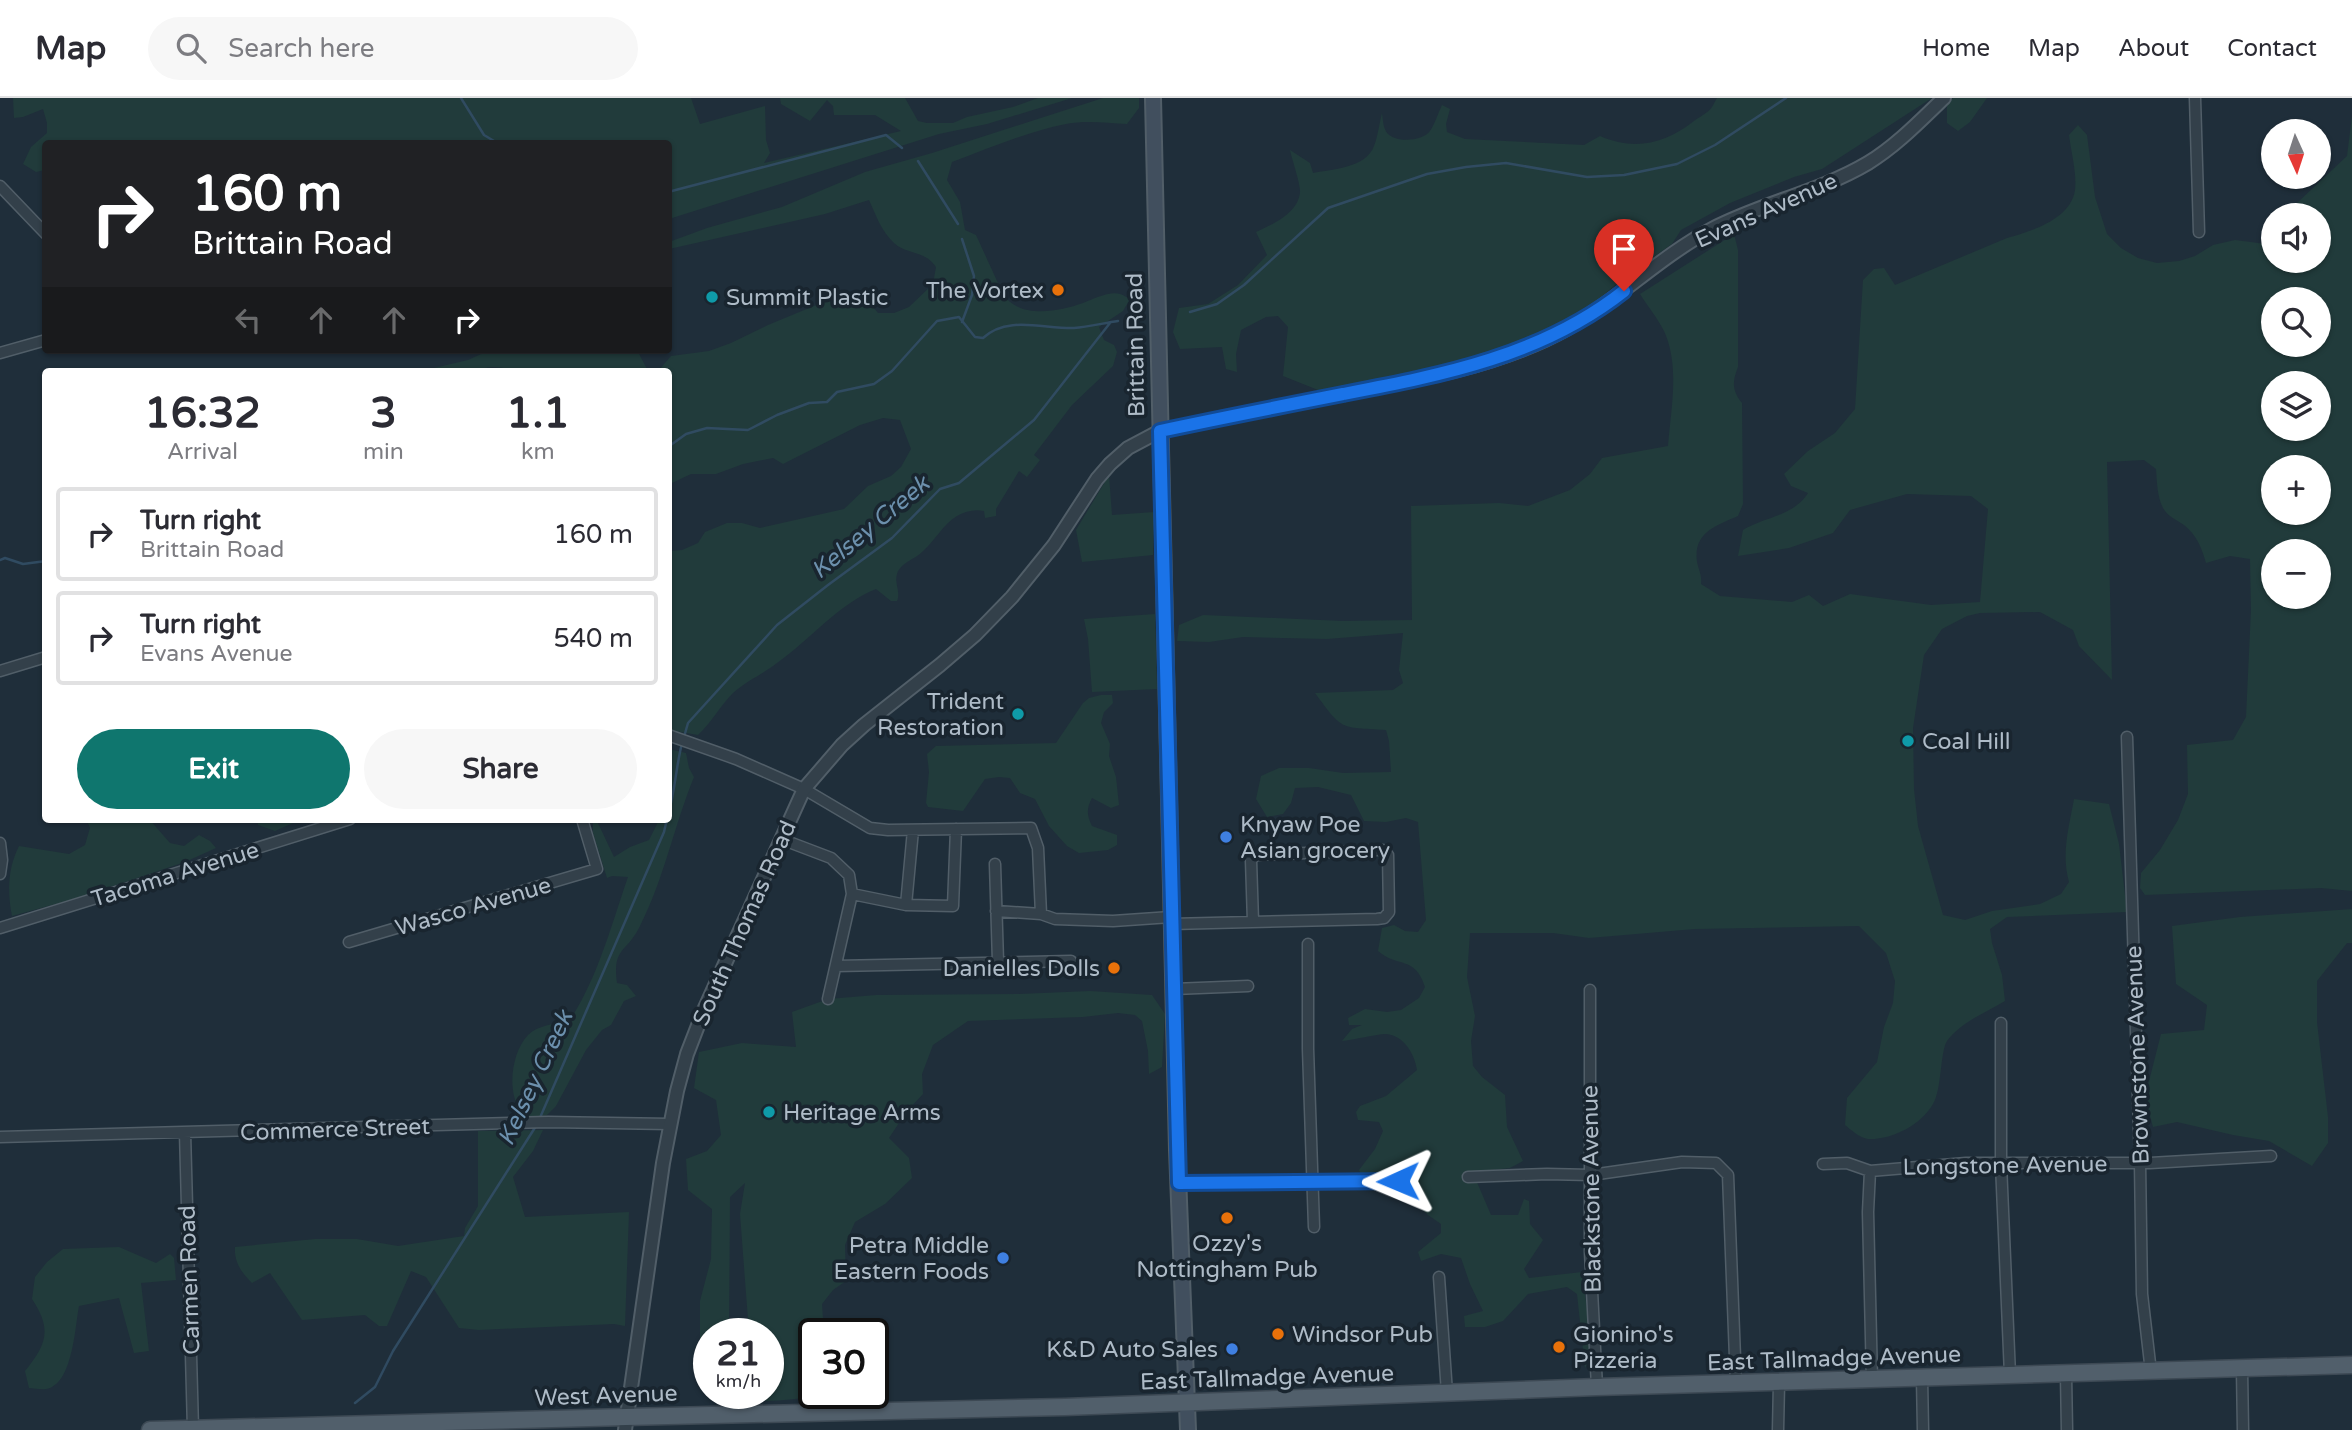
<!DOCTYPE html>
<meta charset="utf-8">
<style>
:root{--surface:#fff;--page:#f7f7f7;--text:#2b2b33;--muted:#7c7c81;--line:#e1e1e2;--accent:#0f766e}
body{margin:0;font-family:"Varela Round",sans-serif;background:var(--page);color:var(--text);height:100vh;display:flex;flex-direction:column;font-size:26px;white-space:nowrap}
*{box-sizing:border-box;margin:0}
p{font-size:23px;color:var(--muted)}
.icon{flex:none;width:38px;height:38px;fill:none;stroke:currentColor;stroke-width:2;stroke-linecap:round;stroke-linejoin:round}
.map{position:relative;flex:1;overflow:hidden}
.details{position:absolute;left:42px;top:270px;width:630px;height:455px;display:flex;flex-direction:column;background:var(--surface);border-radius:7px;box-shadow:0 2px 5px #0004}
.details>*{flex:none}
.banner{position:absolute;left:42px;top:42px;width:630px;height:214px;border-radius:7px;box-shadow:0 2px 5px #0004;background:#202124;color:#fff;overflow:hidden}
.needle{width:46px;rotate:177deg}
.fabs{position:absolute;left:2261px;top:21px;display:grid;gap:14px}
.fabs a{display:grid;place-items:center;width:70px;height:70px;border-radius:50%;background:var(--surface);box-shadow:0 2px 5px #0004;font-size:35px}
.speed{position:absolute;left:693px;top:1220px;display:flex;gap:14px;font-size:35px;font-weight:700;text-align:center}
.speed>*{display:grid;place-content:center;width:91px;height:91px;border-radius:50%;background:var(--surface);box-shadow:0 2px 5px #0004;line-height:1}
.speed small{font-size:18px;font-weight:400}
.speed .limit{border:4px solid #111;border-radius:10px;background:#fff;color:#111}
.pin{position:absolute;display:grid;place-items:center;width:60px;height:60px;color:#fff;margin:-72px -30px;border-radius:50% 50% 50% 0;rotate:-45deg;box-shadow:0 0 7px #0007}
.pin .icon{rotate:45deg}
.me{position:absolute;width:77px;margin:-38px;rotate:269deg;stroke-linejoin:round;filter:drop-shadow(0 0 5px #0008)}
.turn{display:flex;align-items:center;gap:24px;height:147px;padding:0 35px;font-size:32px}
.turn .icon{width:91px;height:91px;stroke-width:2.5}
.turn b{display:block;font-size:49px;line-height:60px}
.lanes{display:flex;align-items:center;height:66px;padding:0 35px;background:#0003;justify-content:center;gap:35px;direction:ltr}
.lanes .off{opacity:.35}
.eta{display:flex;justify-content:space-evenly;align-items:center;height:119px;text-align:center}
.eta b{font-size:42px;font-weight:700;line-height:49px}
.cta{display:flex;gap:14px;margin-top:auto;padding:14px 35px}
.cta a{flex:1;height:80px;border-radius:42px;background:var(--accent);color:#fff;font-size:28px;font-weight:700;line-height:80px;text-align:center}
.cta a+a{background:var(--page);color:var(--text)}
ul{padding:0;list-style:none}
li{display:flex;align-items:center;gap:21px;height:94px;margin:0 14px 10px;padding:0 21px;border:4px solid var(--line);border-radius:7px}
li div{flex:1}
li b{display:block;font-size:26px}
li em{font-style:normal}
header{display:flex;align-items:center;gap:42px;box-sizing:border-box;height:98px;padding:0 35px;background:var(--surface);border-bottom:2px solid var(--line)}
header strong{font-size:33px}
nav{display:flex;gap:38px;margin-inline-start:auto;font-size:24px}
.search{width:490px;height:63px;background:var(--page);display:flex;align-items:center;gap:18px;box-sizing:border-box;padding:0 24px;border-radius:38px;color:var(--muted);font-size:26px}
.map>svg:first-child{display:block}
.green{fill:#213b3b;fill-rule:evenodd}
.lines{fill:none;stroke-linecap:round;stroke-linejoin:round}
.stream{stroke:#304b61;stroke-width:2.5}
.minor-casing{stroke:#515e68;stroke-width:13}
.tertiary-casing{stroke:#515e68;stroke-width:16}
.secondary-casing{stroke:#515e68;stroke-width:18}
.primary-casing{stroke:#3d4954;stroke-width:19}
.minor{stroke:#33404a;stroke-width:10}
.tertiary{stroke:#33404a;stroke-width:12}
.secondary{stroke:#414f5e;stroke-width:14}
.primary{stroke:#515f6b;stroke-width:16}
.route-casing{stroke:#114b97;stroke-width:18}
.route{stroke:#1a73e8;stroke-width:12}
.food-dot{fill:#e8710a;stroke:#19252f;stroke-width:2.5}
.culture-dot{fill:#0f9aa8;stroke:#19252f;stroke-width:2.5}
.shop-dot{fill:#3f7fe0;stroke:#19252f;stroke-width:2.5}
.labels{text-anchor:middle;stroke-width:7;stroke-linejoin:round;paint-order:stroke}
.street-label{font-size:23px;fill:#aebbc7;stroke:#19252f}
.poi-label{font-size:23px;fill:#aebbc7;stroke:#19252f;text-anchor:start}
.water-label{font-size:24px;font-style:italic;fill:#6c90ad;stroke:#19252f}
</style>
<header>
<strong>Map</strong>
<div class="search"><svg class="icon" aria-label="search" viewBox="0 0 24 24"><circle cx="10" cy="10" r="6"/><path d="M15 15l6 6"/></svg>Search here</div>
<nav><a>Home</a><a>Map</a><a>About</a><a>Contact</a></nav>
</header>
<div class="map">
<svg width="2352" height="1332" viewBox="0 0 2352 1332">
<rect width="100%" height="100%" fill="#1f2e3a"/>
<path class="green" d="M13,0h678l9,26 65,-18 1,34 4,13 -6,10 137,-32 -26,-16h-41l-1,-9 -6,-6 -17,21 -29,-17 -1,-6h125l13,23 9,2h26l14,-6 46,-10 25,-9h34l-85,26 -48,10 -270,85 -1,-75h-622l-1,26 -9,2 -13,-8 8,-17 16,-14v-10l-4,-14 -20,8 -9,1z
M1103,0h36v10l-12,16c-20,-1 -41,-4 -61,0 -40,8 -76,24 -114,38l-5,18 13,22 5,28 11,5 27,59c16,25 55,18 80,9 11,-4 26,-12 37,-9 4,1 7,4 10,5l-7,12 -24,16 5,13 10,5 3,7 -4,14 -41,39 -38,50 6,5 -13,17 -8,-6 -23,38v7l-11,2 -1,-7c-10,-2 -18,0 -27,5 -13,7 -23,26 -35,36 -8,8 -21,10 -25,22 -3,10 4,17 0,27h-6l-15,-12c-38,15 -66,51 -99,74 -14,11 -31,18 -44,30 -13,13 -21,29 -35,42l-29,-5v-179l13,-1 16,-7 7,-11 22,-9h15l18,5 84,-19 24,-23 23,-10 10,-9 10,-18 -11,-29 -17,-2 -23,7 -77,39 -10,-6 -30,6 -27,10h-25l-21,10 -2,-113h-10l13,-15 38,-5 22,-8 37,-18 58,-24 28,-7 14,7 10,12h16l15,-6 24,-23 3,-17c-11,-17 -29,-12 -42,-24 -13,-12 -18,-28 -25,-43l-44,14 -156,35v-7l38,-14 75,-21 83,-35 67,-19z
M1717,0h215l-110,71 -28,8 -64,26 -49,27 -9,14 -51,36 -27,23 -33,23 -27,14 -32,13 -62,18 -99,18 -23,1 -35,-14 5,-49 -10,-11 -12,1 -25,13 -5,24 1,18 -11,-3 -4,-22 -42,2 -7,-17 6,-24 29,-4 30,-19 29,-30 -11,-23c17,-8 41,-18 44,-39 1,-8 -8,-33 -10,-43l20,13 3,10c20,-4 53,-5 61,-27 4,-10 5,-22 8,-33 1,7 1,16 6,21 9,9 35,7 42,-3 5,-7 8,-18 12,-26l8,4 -4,15 1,8 18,7 119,6 16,-9c34,15 65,8 94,-15 5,-4 14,-8 18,-14 2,-3 3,-6 5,-9z
M1953,0h34l-17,24 -12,9 -11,-8v-19z
M2352,18v775l-31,-3 -176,7 -5,-7 1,-15 19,-23 18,-30 10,-26 -1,-49 46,-5 13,-23 5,-107 -1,-51 -20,-3 -24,7c-4,-14 -9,-28 -22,-38 -7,-5 -16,-8 -21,-17 -6,-12 -6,-26 -7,-39l-12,-9 -37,2 5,218 -33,-34 -6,-16 -33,-18 -60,1 -13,3 -25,13 -18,26 -11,73 1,61 4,37 25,89 22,5 27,-9 48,-7 21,-10 8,-12c-8,-29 0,-55 5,-83l35,5 10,40 8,68 -120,5 -17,12 2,14 10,32 3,26c-20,12 -44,21 -58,40 -7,11 -5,48 -14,63 -12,21 -41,36 -65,35 -8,-1 -17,-9 -23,-14l2,-27 30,-36 7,-35 9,-24 2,-22 -9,-28 -27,-27 -164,3 -106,9 -36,-5h-83l-3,44 8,39 -4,25 2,25 9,11 23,18 2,32 16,34 -13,7 -35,4 1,8 15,35h27l6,-16 5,2 1,23 13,16 -19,29 5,9 53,-6 11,82 -8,14 -8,-74 -10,-7 -39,7 -25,27 -18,6h-20l-1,-11 19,-5 -13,-27 -9,-26 -20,-4 -20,7 -3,-9 23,-19v-9l-13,-9 -10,-10 -10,-22 -8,-6h-38l-3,-7 16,-21 8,-18 -4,-9 -21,-2 -2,-8 4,-6 26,-10 31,-26c-2,-15 -13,-35 -31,-36 -9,0 -33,6 -44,7l10,-12 10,-4h-13l-1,-7 17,-9 22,3 14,-2 18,-12 6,-11c-10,-32 -28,-19 -47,-36l4,-23 12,-3 11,6 13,1 8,-12 -8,-98 -12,-4 -20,4 -22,-1 -13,-26 -33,-8 -23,1 -4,15 -8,11 -16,3 -11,-18 5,-23 18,-8h30l34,5 48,-1 -2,-31 -3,-11c-47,-3 -43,1 -71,-37l78,-3 10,-7 -4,-13 4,-37 -76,6 -84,-2 -34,5 -32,-1 2,-16 24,-10 140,6 69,-1 -1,-114 88,-3 29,3 42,-16 20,-16 12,-16 66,-12c3,-38 12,-80 -4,-115 -7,-14 -16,-24 -24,-37l94,-60 4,16v117c-6,15 -6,23 4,36l1,101 -5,12c-23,10 -45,17 -41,46 2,9 5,13 4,22l19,12 72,6 17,-7 14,11 27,-12 81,11 49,-3 8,-93 -17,-13 -64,-2 -57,16 -17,23 -44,15 -51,8 5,-26c21,-13 51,-14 65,-37l-17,-7 -7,-12 24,-23 27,-18 20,-24 8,-129 11,-11 10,-1 11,17 112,-47c25,-7 64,-19 68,-48 2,-17 -4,-38 -6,-55l9,-10 9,10 8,62 12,37 14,14 17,10 19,5 22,-2 16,-5 18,-11 22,-5 31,4 7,-6v23h46v-46h-24l2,-12 50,-47zM2273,201h46v46h-46zM2273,285h46v46h-46zM2273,369h46v46h-46zM2273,453h46v46h-46z
M490,252h147l11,21h-131c-14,-4 -29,-6 -43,0h-53l47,-11z
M1109,377l3,40 42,-3 -1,43 -71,7 -6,-32z
M1155,516l2,75 -65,3 -4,-53 -4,-20z
M1101,597h11l1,8 -9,9 -3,11 9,21 -1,12 7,21 3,28 -8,3 -19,-10c-6,11 -5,18 0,28l25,9v10l-9,5 -29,3 -12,-7 -18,-20 -14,-27 -15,-6 -10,-15 -11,-1 -14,2 -22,32 -35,-4 -2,-4 3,-31 -2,-18 9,-8 120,-3 27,-40 6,-5z
M669,651l17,4 3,15 5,9c-20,49 -30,102 -54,149 -13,27 -28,21 -23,57l10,2 9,11 -12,5 -13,24 -9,5 -16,20 -30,56 -9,9 -16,4c-4,-3 -10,-6 -12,-10 -12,-21 -7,-57 9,-74 10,-10 30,-12 42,-15 28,-43 41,-94 58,-143l-16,-1 -5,2 -14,-45v-11l4,-1 17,36 16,-10 19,-7 9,-18 -3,-3h13z
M86,721h63l21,24 14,3 15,-11 11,6 6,7 -31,14 -111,37 -62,17c-5,-25 -4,-48 7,-70l50,8 16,-9 5,-17z
M257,721h45l-27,12 -17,-6z
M2352,811v34h-5l-30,38v41l11,95v26l-16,23 -43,-25 -36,-6 -56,-13 -24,5 -8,-30 16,-63 43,-4 3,-25 -31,-21 -4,-58 68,-9z
M1090,893l62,4 13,19 -3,53 -13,7 -1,-23 -6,-30 -7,-6 -17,-2 -35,4 -115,4 -35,24 -11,29 1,20 -16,17 -18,27 20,20 3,20 -27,26 -30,18 -10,23 1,36 -13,9 -11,14 2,29 -10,1 -2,64c-16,-1 -47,7 -59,0l-1,-5h16v-59l-19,-1 -9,-119 5,-31 -15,14 -1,136 -20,1v28l-9,-8v-53l11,-42 1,-50 -24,-19 -2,-31 21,-8 14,-16 -5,-35 -22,-12 5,-36 43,-9 54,4 -4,-35 36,-13 48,-4 143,-1z
M543,1032l-10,21 -20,26 12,40 104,-5 -4,114 -11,-2 -135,6 -20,-2 -33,-51 -15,-6 -24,55h-8l-14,-11 -63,5 -32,-47 -18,10c-11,-11 -18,-21 -17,-36l80,-8h42l41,7 66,-10 1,-8 13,-22v-75z
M119,1149l37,16 14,-9 4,4 2,22 -35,3 8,68 -15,2 -15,-55 -40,8c-4,20 -6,79 -33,83 -5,1 -12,-1 -17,-1l-4,-17c22,-27 27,-42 7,-72l3,-22 12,-15 16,-13z"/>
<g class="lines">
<path class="stream" d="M461,0l23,37 15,9
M918,63l40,63
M668,94l218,-57 16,13
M1190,214l27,-8 27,-19 84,-77 99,-34 39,-7 40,-4 81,14 37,-2 53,-11 38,-19 71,-47
M962,224l10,-27 2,-19 -12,-37
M668,349l18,-13 21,-6 41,2 29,-15 32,-12 18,-1 10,-10 37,-8 18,-13 45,-50 22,-4 16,20 8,1c24,-23 61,-9 91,-10 14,-1 30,-5 44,-7
M0,462l5,-2 18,6 23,-3
M684,639l4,-14 89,-98 51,-40 64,-47 48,-49 19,-6 75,-63 76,-97
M668,717c7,-24 8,-48 14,-72
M539,1022l125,-288 3,-13
M355,1305l20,-16 18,-36 143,-225"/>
<defs>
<path id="minor" d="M2195,0l4,134
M0,88l46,48
M0,255l46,-13
M0,573l46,-14
M668,637l68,24 68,30 66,39 18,2 143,-2 7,20 3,66
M2127,639l13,426 2,131 9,78
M781,741l50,19 18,17 3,19 -24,105
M0,745l2,17 -2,14
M995,766l3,98
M852,796l54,11 47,1 3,-77
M906,807l7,-75
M996,813l45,3 14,5 58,2 58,-4
M1171,826l206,-5 7,-1 5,-6 -1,-57 -5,-5h-5l-122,5 -5,5 2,62
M0,830l350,-109
M349,844l248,-73 -15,-50
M1308,846v105l6,178
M836,868l235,-5
M1174,891l74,-3
M1590,892v262l7,135
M2001,925v141l9,211
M185,1034l8,297
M0,1039l548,-15 122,2
M1823,1066l24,-1 23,8 96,-8h184l121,-7
M1870,1073l-2,41 4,168
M1468,1079l79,-3 44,1 91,-13 34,1 12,12 8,209
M1179,1085l219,-2
M1439,1179l8,116
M2242,1272l1,60
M2066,1277l1,55
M1922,1280l1,52
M1778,1332l1,-47"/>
<path id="tertiary" d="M625,1332l38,-267 14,-72 10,-37 17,-44 100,-221 38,-44 22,-20 76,-60 35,-30 37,-38 42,-52 43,-66 13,-15 18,-16 32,-17c67,-14 135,-27 202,-41 63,-12 124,-23 183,-50 63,-29 107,-79 167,-111 50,-26 107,-37 156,-66 28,-17 52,-42 76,-65"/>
<path id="secondary" d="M1153,0l24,1052 11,280"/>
<path id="primary" d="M150,1332l476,-13 439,-10 532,-20 755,-22"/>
</defs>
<use href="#minor" class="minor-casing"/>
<use href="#tertiary" class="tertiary-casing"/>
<use href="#secondary" class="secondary-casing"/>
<use href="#primary" class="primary-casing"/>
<use href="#minor" class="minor"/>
<use href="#tertiary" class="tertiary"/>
<use href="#secondary" class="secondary"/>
<use href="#primary" class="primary"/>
</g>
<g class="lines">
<defs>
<path id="route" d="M1398,1083l-219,2 -19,-752c61,-13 122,-25 183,-37 99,-19 199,-38 281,-103"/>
</defs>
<use href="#route" class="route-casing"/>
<use href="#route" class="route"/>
</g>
<g class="food-dot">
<circle cx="1058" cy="192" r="7"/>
<circle cx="1114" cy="870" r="7"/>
<circle cx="1227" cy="1120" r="7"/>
<circle cx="1278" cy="1236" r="7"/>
<circle cx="1559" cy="1249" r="7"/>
</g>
<g class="culture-dot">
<circle cx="712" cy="199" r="7"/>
<circle cx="1018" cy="616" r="7"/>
<circle cx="1908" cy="643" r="7"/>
<circle cx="769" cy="1014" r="7"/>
</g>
<g class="shop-dot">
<circle cx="1226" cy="739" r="7"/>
<circle cx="1003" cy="1160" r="7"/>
<circle cx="1232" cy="1251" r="7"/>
</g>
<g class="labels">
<g class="street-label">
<text transform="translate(1766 112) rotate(-24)" y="8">Evans Avenue</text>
<text transform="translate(1135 247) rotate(-91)" y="8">Brittain Road</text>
<text transform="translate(175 776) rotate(-17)" y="8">Tacoma Avenue</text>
<text transform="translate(473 808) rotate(-16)" y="8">Wasco Avenue</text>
<text transform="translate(744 825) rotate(-66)" y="8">South Thomas Road</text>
<text transform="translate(2137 957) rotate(-92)" y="8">Brownstone Avenue</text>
<text transform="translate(335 1031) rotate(-2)" y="8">Commerce Street</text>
<text transform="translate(2005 1067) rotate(-1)" y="8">Longstone Avenue</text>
<text transform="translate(1591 1091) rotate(-91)" y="8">Blackstone Avenue</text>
<text transform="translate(189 1182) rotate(-92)" y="8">Carmen Road</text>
<text transform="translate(1834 1260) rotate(-2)" y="8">East Tallmadge Avenue</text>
<text transform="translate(1267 1279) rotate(-2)" y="8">East Tallmadge Avenue</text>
<text transform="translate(606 1297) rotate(-2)" y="8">West Avenue</text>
</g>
<g class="poi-label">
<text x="1044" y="200" text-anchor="end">The Vortex</text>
<text x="726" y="207">Summit Plastic</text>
<text x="1004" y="611" text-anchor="end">Trident<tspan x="1004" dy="26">Restoration</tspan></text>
<text x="1922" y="651">Coal Hill</text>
<text x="1240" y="734">Knyaw Poe<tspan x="1240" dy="26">Asian grocery</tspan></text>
<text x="1100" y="878" text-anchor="end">Danielles Dolls</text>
<text x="783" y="1022">Heritage Arms</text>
<text x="1227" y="1153" text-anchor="middle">Ozzy's<tspan x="1227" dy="26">Nottingham Pub</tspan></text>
<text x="989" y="1155" text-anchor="end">Petra Middle<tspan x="989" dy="26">Eastern Foods</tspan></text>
<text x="1292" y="1244">Windsor Pub</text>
<text x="1573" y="1244">Gionino's<tspan x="1573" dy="26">Pizzeria</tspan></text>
<text x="1218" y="1259" text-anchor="end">K&amp;D Auto Sales</text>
</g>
<g class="water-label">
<text transform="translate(870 429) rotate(-40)" y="8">Kelsey Creek</text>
<text transform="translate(535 980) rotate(-65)" y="8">Kelsey Creek</text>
</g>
</g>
</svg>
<div class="fabs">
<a><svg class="needle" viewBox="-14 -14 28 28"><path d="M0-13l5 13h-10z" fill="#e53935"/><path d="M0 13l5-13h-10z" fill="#7c7c81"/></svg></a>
<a><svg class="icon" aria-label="sound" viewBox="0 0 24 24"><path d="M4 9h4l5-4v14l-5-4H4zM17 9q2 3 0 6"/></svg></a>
<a><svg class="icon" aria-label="search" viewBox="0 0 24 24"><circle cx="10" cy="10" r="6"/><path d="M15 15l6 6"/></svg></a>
<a><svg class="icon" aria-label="layers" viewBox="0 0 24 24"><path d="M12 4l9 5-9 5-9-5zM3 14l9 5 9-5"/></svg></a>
<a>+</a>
<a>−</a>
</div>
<div class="speed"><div>21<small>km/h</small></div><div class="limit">30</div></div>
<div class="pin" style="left:1624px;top:193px;background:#d93025"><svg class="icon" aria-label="arrive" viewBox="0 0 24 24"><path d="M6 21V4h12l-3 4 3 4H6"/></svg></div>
<svg class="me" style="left:1398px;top:1083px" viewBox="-20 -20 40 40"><path d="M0-17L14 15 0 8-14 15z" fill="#1a73e8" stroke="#fff" stroke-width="4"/></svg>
<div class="banner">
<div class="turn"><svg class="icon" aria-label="right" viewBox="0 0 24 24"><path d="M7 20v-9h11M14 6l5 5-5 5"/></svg><div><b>160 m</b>Brittain Road</div></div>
<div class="lanes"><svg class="icon off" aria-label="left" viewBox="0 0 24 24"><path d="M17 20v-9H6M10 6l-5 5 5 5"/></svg><svg class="icon off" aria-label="ahead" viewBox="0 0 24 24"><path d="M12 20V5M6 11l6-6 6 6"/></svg><svg class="icon off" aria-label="ahead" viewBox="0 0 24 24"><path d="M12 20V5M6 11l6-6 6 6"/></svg><svg class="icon" aria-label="right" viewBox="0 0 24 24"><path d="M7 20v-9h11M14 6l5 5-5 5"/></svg></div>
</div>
<section class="details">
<div class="eta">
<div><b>16:32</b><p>Arrival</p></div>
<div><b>3</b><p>min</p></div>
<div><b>1.1</b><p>km</p></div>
</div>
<ul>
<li><svg class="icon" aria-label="right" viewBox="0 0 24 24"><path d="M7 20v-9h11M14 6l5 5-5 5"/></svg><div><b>Turn right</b><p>Brittain Road</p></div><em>160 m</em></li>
<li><svg class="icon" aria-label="right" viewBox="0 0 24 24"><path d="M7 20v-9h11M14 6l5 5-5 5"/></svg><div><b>Turn right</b><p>Evans Avenue</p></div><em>540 m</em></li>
</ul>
<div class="cta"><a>Exit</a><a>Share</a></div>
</section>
</div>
